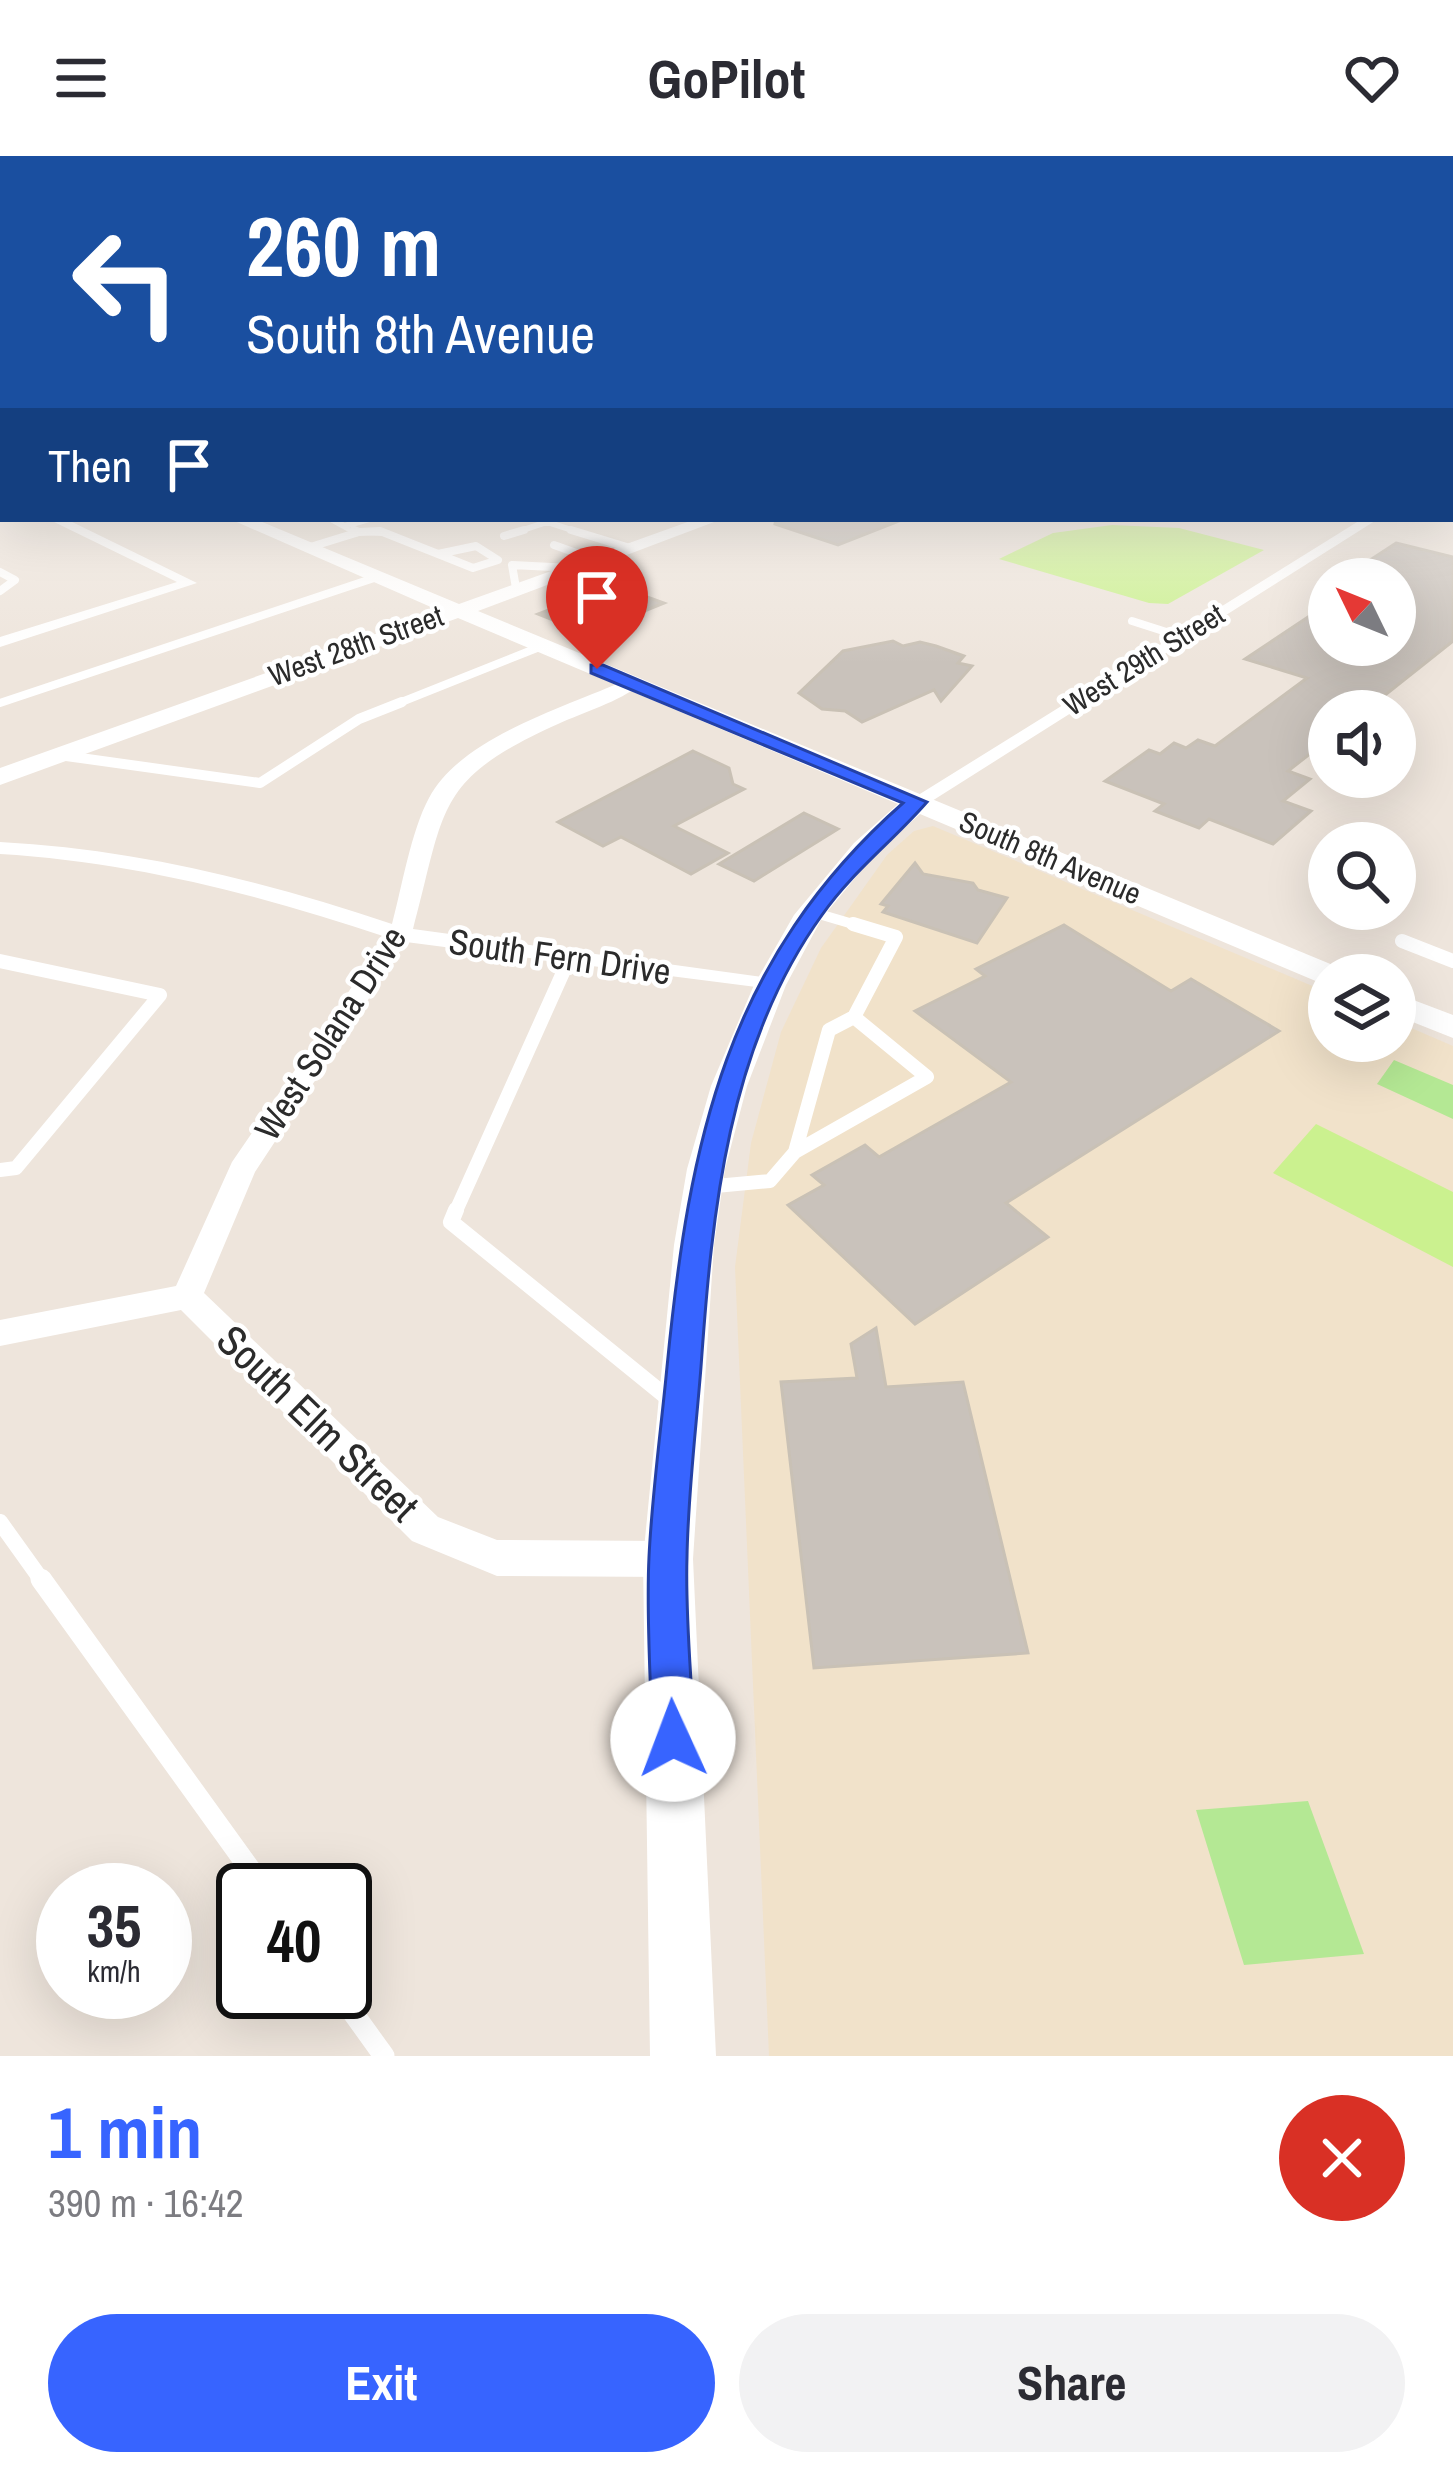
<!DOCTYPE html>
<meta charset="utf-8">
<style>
:root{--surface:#fff;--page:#f2f2f3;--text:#2b2b33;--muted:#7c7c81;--accent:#3764ff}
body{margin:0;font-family:"Archivo Narrow",sans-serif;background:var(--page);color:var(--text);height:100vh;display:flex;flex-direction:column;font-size:45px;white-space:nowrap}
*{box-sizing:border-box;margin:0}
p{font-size:39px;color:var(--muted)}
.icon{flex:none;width:66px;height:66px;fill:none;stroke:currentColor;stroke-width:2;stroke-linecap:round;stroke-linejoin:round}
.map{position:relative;height:1900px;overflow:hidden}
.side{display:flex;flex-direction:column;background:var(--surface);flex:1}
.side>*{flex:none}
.hud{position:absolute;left:0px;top:0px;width:1455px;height:366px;box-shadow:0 12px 48px #0002;background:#1a4fa0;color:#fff;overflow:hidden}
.needle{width:78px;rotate:313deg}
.tools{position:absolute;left:1308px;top:402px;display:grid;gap:24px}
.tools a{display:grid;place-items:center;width:108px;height:108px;border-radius:50%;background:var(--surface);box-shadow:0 12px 48px #0002;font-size:60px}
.speed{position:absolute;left:36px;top:1707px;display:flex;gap:24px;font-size:60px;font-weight:700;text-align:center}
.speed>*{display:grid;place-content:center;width:156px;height:156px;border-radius:50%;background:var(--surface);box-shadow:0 12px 48px #0002;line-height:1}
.speed small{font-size:30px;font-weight:400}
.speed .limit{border:6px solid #111;border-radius:18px;background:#fff;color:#111}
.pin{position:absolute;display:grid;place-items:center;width:102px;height:102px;color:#fff;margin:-123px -51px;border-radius:50% 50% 50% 0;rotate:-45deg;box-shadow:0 0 12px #0007}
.pin .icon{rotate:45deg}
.me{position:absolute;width:132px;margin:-66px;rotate:358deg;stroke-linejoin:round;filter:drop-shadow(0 0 9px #0008)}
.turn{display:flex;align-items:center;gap:42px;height:252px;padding:0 48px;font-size:54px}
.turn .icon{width:156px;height:156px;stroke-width:2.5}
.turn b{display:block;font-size:84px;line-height:102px}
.then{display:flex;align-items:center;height:114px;padding:0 48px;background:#0003;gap:24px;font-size:45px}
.round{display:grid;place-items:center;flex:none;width:126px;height:126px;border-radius:63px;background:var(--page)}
.headline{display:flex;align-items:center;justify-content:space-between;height:204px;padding:0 48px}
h1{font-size:72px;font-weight:700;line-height:90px;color:var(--accent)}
.action{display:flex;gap:24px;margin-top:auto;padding:24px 48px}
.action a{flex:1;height:138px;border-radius:72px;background:var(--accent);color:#fff;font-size:48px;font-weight:700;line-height:138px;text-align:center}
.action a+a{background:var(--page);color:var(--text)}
header{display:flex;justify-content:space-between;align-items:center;height:156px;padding:0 48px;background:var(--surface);font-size:54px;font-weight:700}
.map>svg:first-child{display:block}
.education{fill:#f1e2ca}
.green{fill:#b4e894}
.pitch{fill:#cbf18f}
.building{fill:#c9c2bb;stroke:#c9c1b5;stroke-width:3}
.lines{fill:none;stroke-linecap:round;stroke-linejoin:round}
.service-far5{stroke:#fff;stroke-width:6}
.service-far4{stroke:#fff;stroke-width:8}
.service-far3{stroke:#fff;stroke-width:10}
.service-far2{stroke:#fff;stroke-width:14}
.service-far1{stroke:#fff;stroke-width:16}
.service{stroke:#fff;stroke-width:21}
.minor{fill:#fff;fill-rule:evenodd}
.tertiary{fill:#fff;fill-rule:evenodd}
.primary{fill:#fbcd53;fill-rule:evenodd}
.route{fill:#3764ff;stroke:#2441a6;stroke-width:3}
.labels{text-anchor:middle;stroke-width:9;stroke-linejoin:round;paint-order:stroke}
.far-street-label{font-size:30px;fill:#2b2b2b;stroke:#fff}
.street-label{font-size:36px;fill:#2b2b2b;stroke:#fff}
.near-street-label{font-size:42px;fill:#2b2b2b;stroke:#fff}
</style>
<header><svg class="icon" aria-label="menu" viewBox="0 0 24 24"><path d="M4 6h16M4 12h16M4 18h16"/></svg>GoPilot<svg class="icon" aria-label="heart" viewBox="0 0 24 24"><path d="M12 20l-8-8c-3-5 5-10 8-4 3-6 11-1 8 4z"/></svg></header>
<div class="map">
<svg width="1453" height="1900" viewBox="0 0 1453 1900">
<rect width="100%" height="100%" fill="#eee5dc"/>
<path class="education" d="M933,670l396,167v48h66v-20l58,25v1010h-684l-34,-789 16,-124 30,-111 40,-84 66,-93 27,-24z"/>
<path class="green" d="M1394,904l59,25v34l-76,-35z
M1308,1645l56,153 -120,11 -48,-155z"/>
<path class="pitch" d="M1112,369l67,3 85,22 -96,54 -19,-1 -150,-44 54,-26z
M1316,968l137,68v75l-180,-94z"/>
<path class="building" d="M776,363h122l1,2 -61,24 -63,-21z
M1396,387l57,14v84l-88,70h-36v28l-41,32 22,8 -27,22 28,10 -38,33 -64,-25 -10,9 -44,-17 9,-7 -59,-23 44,-31 11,4 14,-11 12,5 12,-8 17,6 92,-68 -62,-19 84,-56v42h66v-66h-54z
M614,429l50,18 -76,31 -50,-20z
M893,485l10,5 17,-4 16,4 28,10 -6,7 14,3 -31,35 -7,-11 -72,32 -17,-11 -23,-2 -23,-16 44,-42z
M693,595l36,17 4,16 11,5 -70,37 54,27 -37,21 -70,-37 -18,9 -45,-24z
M804,657l34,16 -84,52 -35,-17z
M915,707l8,11 50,9 5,7 29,8 -30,45 -94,-31 5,-6 -7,-2z
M1064,769l107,66 20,-12 88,52 -273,172 42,34 -133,87 -127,-119 36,-20 -12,-10 53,-30 14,12 132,-75 -96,-71 70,-35 -9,-7z
M876,1172l10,59 77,-5 65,271 -214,15 -33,-286 76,-4 -6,-34z"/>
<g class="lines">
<path class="service-far5" d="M331,363l26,14
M547,366l34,11
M345,370l24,-7
M359,376l25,1
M514,377l33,-11 -8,-3"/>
<path class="service-far4" d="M571,374l59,18
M359,376l21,-1 58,23
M504,380l20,-6
M554,389l42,15
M476,390l22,14 -25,8 -35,-14z
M307,392l52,-16 -5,-2
M0,416l15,8 -15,11
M516,432l-4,-23 60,3
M1132,465l50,16
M0,547l377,-126
M394,549l148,-59"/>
<path class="service-far3" d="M59,599l201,28 99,-64 43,-17
M812,756l51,15"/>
<path class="service-far2" d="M1402,785l51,20
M0,805l160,34 -144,173 -16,2
M795,996l132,-75 -73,-60
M705,1031l65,-6 25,-29 34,-122 25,-13 42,-80 -43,-13
M455,1057l115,-256"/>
<path class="service-far1" d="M456,1054l-5,12 223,181
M0,1366l43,60"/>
<path class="service" d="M41,1423l224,311
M338,1836l46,64"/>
<path class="minor" d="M0,290h3v8h-3z
M0,332l3,1v9l-3,-1z
M0,354h3v8h-3z
M48,363h18l131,64 -197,64v-10l177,-55z
M1362,363h16l-454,287 -7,2 -10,-6z
M626,524l15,4c-22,18 -57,28 -83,40 -124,56 -112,83 -145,205l357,49 12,7 -3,5 -373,-48 -151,230 -51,121 234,224 59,23 171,1 13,5 6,13 -6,13 -13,5 -171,-1 -85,-35 -231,-231 -181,36v-26l176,-34 56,-124 154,-225c-126,-42 -252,-75 -386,-83v-12c135,7 264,39 392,82 10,-37 19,-93 37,-126 32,-61 137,-91 197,-118z"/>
<path class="tertiary" d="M0,259h3v10h-3z
M230,363h25l204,85 237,-85h26l-244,92 862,357 5,7h-16v10l-11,-3 -398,-168 -46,41 -52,63 -36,67 -39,101 -22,83 -11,76 -21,314 23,497h-66l-7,-497 31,-314 13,-76 24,-83 43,-101 40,-70 60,-72 44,-39 -440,-186 -458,167v-17l440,-157z
M1395,837l58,22v23l-58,-23z"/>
<path class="primary" d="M1452,309h1v12h-1z"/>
</g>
<linearGradient id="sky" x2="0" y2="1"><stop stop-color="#74c2ee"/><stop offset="0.48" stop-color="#f7f3ef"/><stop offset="1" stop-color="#f7f3ef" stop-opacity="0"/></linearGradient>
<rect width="1453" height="507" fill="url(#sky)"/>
<path class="route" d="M591,509h12l324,137c-34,39 -75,70 -105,113 -94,130 -110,297 -121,452 -5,63 -13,127 -14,190 -2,61 5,122 7,182l-6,15 -15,6 -15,-6 -6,-15c-1,-60 -6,-122 -3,-182 3,-63 12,-127 18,-190 22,-225 59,-408 236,-564l-312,-130z"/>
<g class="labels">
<g class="far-street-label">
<text transform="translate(356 490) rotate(-20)" y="10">West 28th Street</text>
<text transform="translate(1144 504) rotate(-32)" y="10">West 29th Street</text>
<text transform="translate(1050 702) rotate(23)" y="10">South 8th Avenue</text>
</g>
<g class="street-label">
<text transform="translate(560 800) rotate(8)" y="13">South Fern Drive</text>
<text transform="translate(330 877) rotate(-57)" y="13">West Solana Drive</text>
</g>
<g class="near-street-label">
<text transform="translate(318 1267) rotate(44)" y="15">South Elm Street</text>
</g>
</g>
</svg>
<div class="tools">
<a><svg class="needle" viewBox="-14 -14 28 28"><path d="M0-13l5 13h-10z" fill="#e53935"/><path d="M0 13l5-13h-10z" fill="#7c7c81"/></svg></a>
<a><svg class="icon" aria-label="sound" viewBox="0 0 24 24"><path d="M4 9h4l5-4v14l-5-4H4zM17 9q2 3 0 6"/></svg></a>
<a><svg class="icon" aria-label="search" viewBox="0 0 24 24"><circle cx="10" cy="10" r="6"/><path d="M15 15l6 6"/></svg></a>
<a><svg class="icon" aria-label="layers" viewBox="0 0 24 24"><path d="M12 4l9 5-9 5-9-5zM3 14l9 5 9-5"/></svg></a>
</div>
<div class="speed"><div>35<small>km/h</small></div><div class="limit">40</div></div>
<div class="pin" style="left:597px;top:513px;background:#d93025"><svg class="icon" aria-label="arrive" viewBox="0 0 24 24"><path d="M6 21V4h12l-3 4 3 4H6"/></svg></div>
<svg class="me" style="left:673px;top:1583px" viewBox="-20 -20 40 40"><circle r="19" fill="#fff"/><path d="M0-13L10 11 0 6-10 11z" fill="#3764ff"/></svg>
<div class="hud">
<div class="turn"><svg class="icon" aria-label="left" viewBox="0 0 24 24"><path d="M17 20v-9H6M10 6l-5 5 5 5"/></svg><div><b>260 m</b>South 8th Avenue</div></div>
<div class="then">Then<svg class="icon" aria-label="arrive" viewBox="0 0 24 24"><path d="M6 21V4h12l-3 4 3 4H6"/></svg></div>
</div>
</div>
<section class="side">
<div class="headline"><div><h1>1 min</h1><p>390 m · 16:42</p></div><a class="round" style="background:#d93025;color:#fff"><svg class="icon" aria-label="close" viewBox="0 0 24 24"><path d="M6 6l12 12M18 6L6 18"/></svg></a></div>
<div class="action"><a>Exit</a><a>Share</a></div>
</section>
